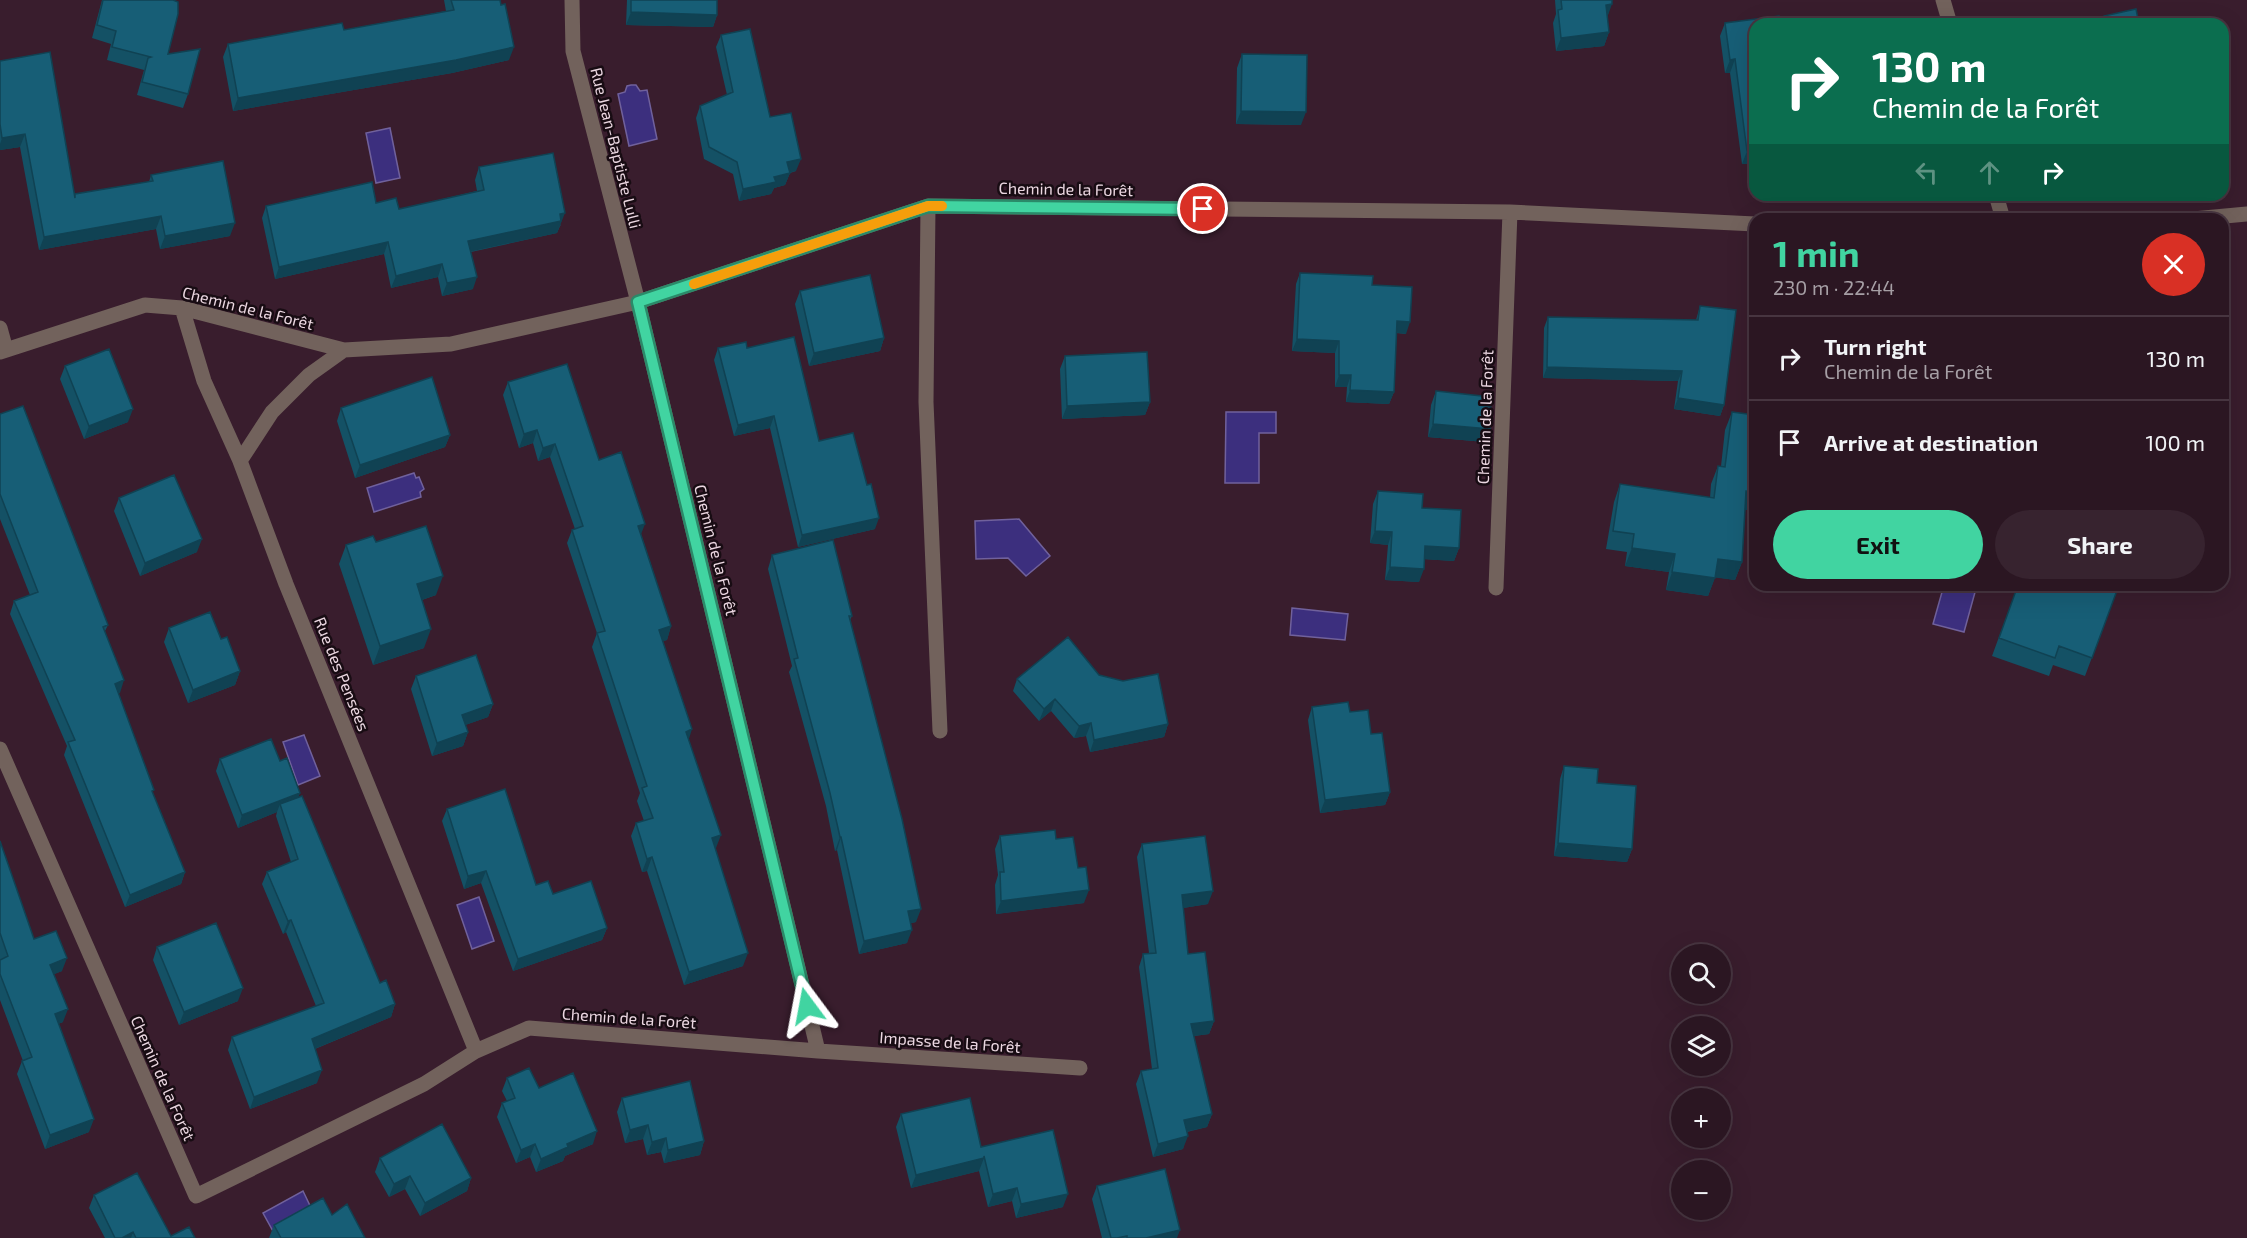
<!DOCTYPE html>
<meta charset="utf-8">
<style>
:root{--surface:#2b1622;--page:#37232f;--text:#f1f3f6;--muted:#a69fa5;--line:#473540;--accent:#41d4a1}
body{margin:0;font-family:"Exo 2",sans-serif;background:var(--page);color:var(--text);height:100vh;display:flex;flex-direction:column;font-size:22px;white-space:nowrap}
*{box-sizing:border-box;margin:0}
p{font-size:20px;color:var(--muted)}
.icon{flex:none;width:33px;height:33px;fill:none;stroke:currentColor;stroke-width:2;stroke-linecap:round;stroke-linejoin:round}
.map{position:relative;flex:1;overflow:hidden}
.sheet{position:absolute;left:1749px;top:213px;width:480px;height:378px;display:flex;flex-direction:column;background:var(--surface);border-radius:18px;box-shadow:0 6px 24px #0002,0 0 0 2px var(--line)}
.sheet>*{flex:none}
.hud{position:absolute;left:1749px;top:18px;width:480px;height:183px;border-radius:18px;box-shadow:0 6px 24px #0002,0 0 0 2px var(--line);background:#0b6e4f;color:#fff;overflow:hidden}
.buttons{position:absolute;left:1671px;top:944px;display:grid;gap:12px}
.buttons a{display:grid;place-items:center;width:60px;height:60px;border-radius:50%;background:var(--surface);box-shadow:0 6px 24px #0002,0 0 0 2px var(--line);font-size:30px}
.pin{position:absolute;display:grid;place-items:center;width:51px;height:51px;color:#fff;margin:-26px;border:3px solid #fff;border-radius:50%;box-shadow:0 2px 6px #0007}
.me{position:absolute;width:66px;margin:-33px;rotate:347deg;stroke-linejoin:round;filter:drop-shadow(0 0 4px #0008)}
.turn{display:flex;align-items:center;gap:21px;height:126px;padding:0 24px;font-size:27px}
.turn .icon{width:78px;height:78px;stroke-width:2.5}
.turn b{display:block;font-size:42px;line-height:51px}
.lanes{display:flex;align-items:center;height:57px;padding:0 24px;background:#0003;justify-content:center;gap:30px;direction:ltr}
.lanes .off{opacity:.35}
.round{display:grid;place-items:center;flex:none;width:63px;height:63px;border-radius:32px;background:var(--page)}
.headline{display:flex;align-items:center;justify-content:space-between;height:102px;padding:0 24px}
h1{font-size:36px;font-weight:700;line-height:45px;color:var(--accent)}
.action{display:flex;gap:12px;margin-top:auto;padding:12px 24px}
.action a{flex:1;height:69px;border-radius:36px;background:var(--accent);color:#111;font-size:24px;font-weight:700;line-height:69px;text-align:center}
.action a+a{background:var(--page);color:var(--text)}
ul{padding:0;list-style:none}
li{display:flex;align-items:center;gap:18px;height:84px;padding:0 24px;border-top:2px solid var(--line)}
li div{flex:1}
li b{display:block;font-size:22px}
li em{font-style:normal}
.map>svg:first-child{display:block}
.water{fill:#3c2f7e;stroke:#70619c;stroke-width:1.5}
.lines{fill:none;stroke-linecap:round;stroke-linejoin:round}
.service{stroke:#72625c;stroke-width:15}
.minor{stroke:#72625c;stroke-width:15}
.wall{fill:#145165}
.shaded-wall{fill:#104253}
.building{fill:#175e76;stroke:#104253;stroke-width:1.5}
.route-casing{stroke:#2a8a69;stroke-width:15}
.route{stroke:#41d4a1;stroke-width:10}
.slow{stroke:#f59e0b;stroke-width:10}
.labels{text-anchor:middle;stroke-width:5;stroke-linejoin:round;paint-order:stroke}
.street-label{font-size:16px;fill:#ebd7e1;stroke:#180c13}
</style>
<div class="map">
<svg width="2247" height="1238" viewBox="0 0 2247 1238">
<rect width="100%" height="100%" fill="#391d2d"/>
<path class="water" d="M631,85h5l4,6 7,-1 10,49 -28,7 -11,-52 7,-2 2,-6z
M390,128l10,50 -24,5 -10,-50z
M1226,412h50v21h-17v50h-34z
M414,473l2,5 3,-1 5,12 -4,3 1,5 -47,15 -7,-24z
M1019,519l31,37 -24,20 -18,-18 -32,1 -1,-38z
M1944,585h33l-13,47 -31,-8z
M1292,608l56,6 -3,26 -55,-5z
M304,735l16,41 -22,9 -15,-43z
M479,897l15,44 -22,8 -15,-44z
M303,1191l10,21 -39,21 -11,-20z"/>
<g class="lines">
<path class="service" d="M1943,0l7,24
M1996,195l7,24"/>
<path class="minor" d="M928,206l-2,196 14,329
M2193,219l54,-5
M182,308l22,73 36,80 46,123 190,467
M0,328l6,22
M0,352l145,-47 37,3 162,42 107,-6 187,-42 290,-96 582,6 245,12
M240,461l32,-49 37,-37 35,-25
M1496,588l14,-376
M0,749l196,447 228,-112 52,-33 53,-23 289,23 -180,-749 -65,-251 -1,-51
M818,1051l262,17"/>
</g>
<path class="wall" d="M102,0h71l-5,54 20,40 -5,14 -46,-13 7,-25 -37,-10 4,-16 -19,-6z
M444,0h56l9,60 -57,13 -219,38 -10,-54 5,-13 116,-14 102,-19z
M627,0h90v15l-4,12 -87,-2z
M1555,0h57l-5,18 2,14 -5,14 -48,5 -3,-28 3,-9z
M2104,16l35,8h-38z
M1725,23l30,1v139l-13,1 -12,-91h-5l-5,-37z
M721,35l75,136 -6,2 -5,12 -11,3 -3,6 -32,7 -6,-27 -29,-15 -8,-41 4,-12 27,-11 -11,-48z
M1242,54l59,71 -65,-1 1,-56z
M0,61l74,136 75,-15 2,-7 79,61 -70,13 -4,-20 -117,21 -19,-103 -20,3z
M479,167l82,58 -1,1 -3,7 -86,19 2,37 -31,7 -4,-19 -47,11 -7,-34 -109,25 -13,-61 4,-12 110,-3 23,6 78,-18 -2,-11z
M1300,273l72,12 34,49 -10,-1 -2,59 -5,12 -43,-2 1,-15h-12v-34l-43,-2 4,-67z
M800,291l84,47 -4,13 -71,15 -14,-62z
M1700,306l24,99 -4,11 -46,-7 4,-28 -135,-3 1,-50 4,-11 148,3z
M718,348h29l72,93 56,88 -77,18 -28,-119 -36,8 -20,-76z
M1065,356l85,46 -5,13 -83,4 -2,-50z
M65,366l63,56 -44,17 -24,-60z
M508,382l91,78 42,74 30,92 -4,14 -4,1 53,207h-1l28,118 -59,19 -37,-114 -5,1 -11,-36 5,-13 8,-2 -7,-20 3,-8 -48,-146 5,-14 -30,-90 5,-13 3,-1 -25,-72 -12,4 -5,-18 -14,5 -16,-53z
M1436,391l49,51 -57,-5 3,-32z
M341,408l109,27 -5,12 -90,31 -18,-57z
M1732,412l21,80 -6,18 -2,-1 -3,53 -7,18 -20,-3 -7,19 -42,-6 3,-18 -44,-6 2,-14 -21,-3 8,-47 6,-18 90,14 1,-14 7,-18h3l4,-36z
M0,414l108,211 -3,6 15,62h-2l35,100 32,79 -4,12 -56,23 -61,-152 3,-9 -57,-132 4,-13 16,-6 -30,-76z
M1378,491l44,17 37,40 -5,13 -30,-2 -5,23 -34,-2 3,-35 -18,-2 3,-39z
M119,498l78,54 -57,24 -26,-65z
M376,542l60,53 -14,5 2,48 -51,17 -34,-101 7,-19z
M772,555l80,61 -2,4 66,302 -5,1 -4,20 -48,11 -22,-104 -2,1 -9,-45 -37,-134 3,-6 -24,-97z
M2018,585h101l-34,91 -32,-11 -4,11 -57,-20z
M169,628l52,11 19,32 -5,14 -47,18 -24,-61z
M1099,675l69,49 -4,13 -74,15 -4,-16 -12,2 -23,-27 -12,10 -26,-30 4,-12z
M416,676l77,28 -5,13 -23,8 3,7 -5,14 -31,10 -21,-67z
M1312,707l38,5 21,22 19,58 -5,13 -65,8 -12,-93z
M220,759l60,2 20,32 -2,4 82,186 15,21 -4,13 -76,32 2,34 -67,26 -22,-59 4,-13 84,-31 -30,-74 -3,2 -21,-50 5,-12 24,-10 -15,-46 1,-4 -39,16 -22,-57z
M1564,766l33,17 35,66 -5,13 -73,-6 6,-77z
M447,809l89,76 71,43 -5,12 -89,31 -32,-88 -17,6 -22,-68z
M1000,836l56,3 22,29 6,35 -88,11 -1,-29 3,-10 -3,-26z
M0,841l34,98 28,32 -8,3 9,48 -5,2 31,108 -44,17 -28,-75 5,-13h1l-23,-61z
M1142,844l66,60 -25,4 5,46 26,67 -5,13 -15,2 18,78 -5,13 -20,5 -4,17 -30,8 -17,-73 5,-13 11,-2 -13,-102 4,-13 6,-1 -12,-96z
M157,947l81,54 -59,24 -26,-65z
M507,1078l32,10 54,56 -28,12 -2,5 -27,11 -6,-15 -14,6 -19,-46 5,-14 5,-2 -5,-10z
M622,1098l82,43 -4,14 -36,8 -3,-11 -14,3 -4,-16 -18,4 -8,-31z
M901,1114l80,33 82,60 -47,11 -4,-17 -24,6 -9,-36 -68,17 -15,-61z
M380,1158l91,20 -4,13 -47,25 -15,-27 -16,8 -14,-25z
M1097,1186l80,52h-75l-10,-39z
M94,1195l77,41 24,2h-90l-16,-30z
M332,1215l33,23h-96l5,-13z"/>
<path class="shaded-wall" d="M1612,4l-5,14 -1,-13z
M631,12l86,3 -4,12 -87,-2z
M1609,32l-5,14 -48,5 5,-13z
M514,47l-5,13 -57,13 -219,38 5,-13z
M1735,59l-5,14h-5l5,-13z
M1241,111l65,1 -5,13 -65,-1z
M25,134l-5,13 -20,3v-6l2,-6z
M1755,150v13l-13,1 5,-13z
M801,159l-5,12 -13,3 4,-12z
M790,173l-5,12 -11,3 -3,6 -32,7 4,-12 31,-12z
M565,213l-8,20 -93,20 4,-12z
M161,216l-5,13 -117,21 5,-13z
M235,223l-5,13 -70,13 5,-13z
M388,242l-4,12 -109,25 4,-12z
M442,264l-4,13 -47,11 5,-12z
M477,277l-4,12 -31,7 5,-13z
M1397,321l13,1 -4,12 -14,-2z
M884,338l-4,13 -71,15 5,-13z
M1297,339l42,2 -4,12 -43,-2z
M1547,367l135,4 -4,10 -135,-3z
M1339,375h12l-4,12h-12z
M1350,390l44,2 -5,12 -43,-2z
M1678,398l46,7 -4,11 -46,-7z
M1150,402l-5,13 -83,4 5,-13z
M133,409l-5,13 -44,17 5,-13z
M774,416l-4,12 -36,8 4,-11z
M1433,424l57,5 -5,13 -57,-5z
M537,430l-4,13 -14,5 5,-14z
M450,435l-5,12 -90,31 5,-13z
M555,444l-5,13 -12,4 5,-13z
M1746,491l7,1 -6,18 -8,-1z
M879,518l-4,11 -77,18 4,-12z
M645,524l-5,13 -2,-11z
M1375,531l17,1 -4,13 -18,-2z
M202,539l-5,13 -57,24 5,-13z
M1425,546l34,2 -5,13 -33,-2z
M1632,548l43,6 -6,18 -44,-6z
M1718,559l24,3 -7,18 -24,-3z
M1390,567l34,2 -5,13 -34,-2z
M1672,572l43,6 -7,18 -42,-6z
M443,576l-7,19 -26,9 7,-20z
M671,626l-4,14 -13,4 5,-14z
M431,629l-7,19 -51,17 7,-19z
M240,671l-5,14 -47,18 5,-13z
M124,680l-4,13 -10,4 5,-13z
M1055,699l-4,12 -12,10 5,-12z
M493,704l-5,13 -31,11 5,-13z
M1091,723l-5,13 -12,2 5,-12z
M1168,724l-4,13 -74,15 4,-12z
M692,729l-4,13 -2,-10z
M468,732l-5,14 -31,10 5,-13z
M1390,792l-5,13 -65,8 5,-13z
M300,793l-5,12 -15,-1 -3,8 -39,16 4,-13z
M721,835l-5,13 -9,3 5,-13z
M840,837h1l-4,13 -2,1z
M1558,843l74,6 -5,13 -73,-6z
M652,857l-5,14 -5,1 5,-13z
M486,871l-5,12 -17,6 4,-13z
M185,872l-4,12 -56,23 5,-12z
M1089,890l-5,13 -88,11 5,-13z
M1213,891l-5,13 -31,5 5,-14z
M921,909l-5,13 -13,3 5,-14z
M291,920l-5,12 -3,2 5,-13z
M607,928l-5,12 -89,31 5,-12z
M912,930l-5,13 -48,11 5,-13z
M748,953l-5,13 -59,19 5,-13z
M67,958l-5,13 -17,7 5,-13z
M243,988l-5,13 -59,24 5,-13z
M395,1004l-4,13 -84,35 5,-13z
M68,1009l-5,13 -13,5 5,-13z
M1214,1021l-5,13 -23,3 5,-13z
M322,1070l-5,13 -67,26 4,-12z
M1212,1114l-5,13 -27,6 4,-13z
M94,1119l-5,13 -44,17 5,-14z
M648,1125l-5,14 -18,4 5,-13z
M597,1131l-4,13 -28,12 -2,5 -27,11 5,-13 26,-15z
M1188,1136l-5,13 -30,8 5,-13z
M666,1138l-5,14 -14,3 5,-13z
M704,1141l-4,14 -36,8 4,-13z
M535,1144l-5,13 -14,6 5,-13z
M984,1158l-5,13 -68,17 5,-13z
M410,1176l-5,13 -16,8 5,-13z
M471,1178l-4,13 -47,25 5,-13z
M1017,1188l-5,13 -24,6 5,-13z
M1068,1194l-5,13 -47,11 5,-14z
M1180,1230l-3,8h-31z
M133,1232l-2,6h-9z"/>
<path class="building" d="M103,0h70l5,2v12l-10,40 32,-5 -12,45 -46,-12 6,-24 3,-1 -39,-10 4,-16 -19,-6z
M451,0h49l1,5 4,-1 9,43 -58,13 -218,38 -10,-54 114,-21 2,7 110,-20z
M631,0h86v15l-86,-3z
M1561,0h51v4l-6,1 3,27 -48,6 -3,-28 4,-1z
M2136,9l3,15h-33l-2,-8z
M1779,16l1,8h-25v126l-8,1 -12,-92 -5,1 -5,-37z
M750,29l20,88 21,-4 10,46 -14,3 3,11 -16,4 2,5 -33,7 -6,-27 -28,-15 -9,-41 33,-14 -12,-57z
M50,52l25,146v-4l78,-13 -2,-6 72,-14 12,62 -70,13 -4,-20 -117,21 -19,-103 -23,4 -2,-14v-63z
M1242,54l65,1 -1,57 -65,-1z
M553,153l12,60 -5,1 1,7 -93,20 9,36 -30,6 -5,-19 -46,12 -8,-34 -109,25 -13,-61 106,-24 4,21 20,-5 3,11 85,-19 -5,-23z
M1300,273l73,3 -1,9 40,2 -2,35 -13,-1 -3,71 -44,-2 1,-15h-12v-34l-42,-2z
M870,275l14,63 -70,15 -14,-62z
M1700,306l36,4 -12,95 -46,-7 4,-27 -135,-4 1,-50 150,3z
M794,337l25,104 34,-8 14,52 4,-1 8,34 -77,17 -28,-119 -36,9 -20,-77 28,-6 1,6z
M109,349l24,60 -44,17 -24,-60z
M1147,352l3,50 -83,4 -2,-50z
M567,364l32,96 22,-8 24,72 -7,2 33,100 -12,4 33,99 -6,3 35,103 -9,3 36,115 -59,19 -37,-115 -5,2 -11,-36 17,-5 -11,-30 5,-2 -50,-153 8,-2 -33,-101 11,-4 -28,-82 -12,4 -6,-18 -13,4 -16,-52z
M432,377l18,58 -90,30 -19,-57z
M1436,391l55,6 -1,32 -57,-5z
M23,406l85,219 -5,2 21,53 -9,4 39,106 -2,1 33,81 -55,23 -62,-153 7,-2 -61,-139 24,-9 -38,-98v-80z
M1732,412l23,3v65l-2,12 -7,-1 -4,71 -24,-3 -3,19 -43,-6 3,-18 -43,-6 2,-14 -21,-3 7,-47 94,14 4,-32 7,1z
M174,475l28,64 -57,24 -26,-65z
M1378,491l45,3 -1,14 39,2 -2,38 -34,-2 -1,23 -34,-2 2,-35 -17,-1z
M426,526l17,50 -26,8 14,45 -51,17 -34,-101 27,-9 3,6z
M833,540l19,76h-3l53,203 19,90 -13,2 4,19 -48,11 -23,-104h-1l-10,-44 -36,-134 4,-1 -26,-103z
M2018,585h101l-27,73 -33,-12 -4,12 -56,-20z
M210,612l11,27 6,-2 13,34 -47,19 -24,-62z
M1068,637l31,38 24,6 35,-7 10,50 -74,16 -3,-17 -12,3 -24,-27 -11,10 -27,-30z
M476,655l17,49 -31,11 6,17 -31,11 -21,-67z
M1348,702l2,10 18,-2 3,24 11,-1 8,59 -65,8 -13,-93z
M271,739l9,22 7,-3 13,35 -58,22 -22,-56z
M1564,766l34,3 -1,14 39,3 -4,63 -74,-6z
M505,789l31,96 12,-4 5,13 38,-13 16,47 -89,31 -32,-88 -18,5 -21,-67z
M302,796l78,187 6,-3 9,24 -83,35 10,31 -68,27 -22,-60 92,-34 -33,-83 -3,1 -21,-49 31,-13 -18,-55z
M1055,830l1,9 17,-2 5,31 8,-1 3,23 -88,11 -1,-29h4l-4,-36z
M1205,836l8,55 -31,4 6,59 17,-2 9,69 -23,3 21,90 -28,6 4,16 -30,8 -17,-73 17,-3 -15,-114 13,-1 -14,-109z
M0,841l34,98 22,-8 11,27 -17,7 18,44 -13,5 39,105 -44,16 -28,-74 10,-4 -32,-83v-14l8,-4 -8,-23z
M216,923l27,65 -59,24 -27,-65z
M529,1068l10,20 34,-15 24,58 -30,13 1,3 -27,12 -6,-15 -14,6 -19,-47 13,-5 -8,-20z
M690,1081l14,60 -36,9 -2,-12 -14,4 -4,-17 -18,5 -8,-32z
M970,1098l11,49 72,-17 15,64 -47,10 -4,-16 -24,6 -9,-38v2l-68,17 -15,-61z
M442,1124l29,54 -46,25 -15,-27 -16,8 -14,-26z
M1165,1169l15,61 -34,8h-19v-2l-10,2h-6l-14,-52z
M137,1173l34,63 18,-9 6,11h-59l-3,-6 -11,6h-7l-21,-43z
M323,1198l9,17 15,-11 18,34h-84l-7,-13z"/>
<g class="lines">
<defs>
<path id="route" d="M807,1006l-169,-704 290,-96 275,3"/>
</defs>
<use href="#route" class="route-casing"/>
<use href="#route" class="route"/>
<path class="slow" d="M694,284l234,-78h14"/>
</g>
<g class="labels">
<g class="street-label">
<text transform="translate(616 148) rotate(76)" y="6">Rue Jean-Baptiste Lulli</text>
<text transform="translate(1066 189) rotate(1)" y="6">Chemin de la Forêt</text>
<text transform="translate(248 308) rotate(14)" y="6">Chemin de la Forêt</text>
<text transform="translate(1485 417) rotate(-88)" y="6">Chemin de la Forêt</text>
<text transform="translate(716 550) rotate(76)" y="6">Chemin de la Forêt</text>
<text transform="translate(342 674) rotate(68)" y="6">Rue des Pensées</text>
<text transform="translate(629 1018) rotate(4)" y="6">Chemin de la Forêt</text>
<text transform="translate(950 1042) rotate(4)" y="6">Impasse de la Forêt</text>
<text transform="translate(163 1078) rotate(66)" y="6">Chemin de la Forêt</text>
</g>
</g>
</svg>
<div class="buttons">
<a><svg class="icon" aria-label="search" viewBox="0 0 24 24"><circle cx="10" cy="10" r="6"/><path d="M15 15l6 6"/></svg></a>
<a><svg class="icon" aria-label="layers" viewBox="0 0 24 24"><path d="M12 4l9 5-9 5-9-5zM3 14l9 5 9-5"/></svg></a>
<a>+</a>
<a>−</a>
</div>
<div class="pin" style="left:1203px;top:209px;background:#d93025"><svg class="icon" aria-label="arrive" viewBox="0 0 24 24"><path d="M6 21V4h12l-3 4 3 4H6"/></svg></div>
<svg class="me" style="left:807px;top:1006px" viewBox="-20 -20 40 40"><path d="M0-17L14 15 0 8-14 15z" fill="#41d4a1" stroke="#fff" stroke-width="4"/></svg>
<div class="hud">
<div class="turn"><svg class="icon" aria-label="right" viewBox="0 0 24 24"><path d="M7 20v-9h11M14 6l5 5-5 5"/></svg><div><b>130 m</b>Chemin de la Forêt</div></div>
<div class="lanes"><svg class="icon off" aria-label="left" viewBox="0 0 24 24"><path d="M17 20v-9H6M10 6l-5 5 5 5"/></svg><svg class="icon off" aria-label="ahead" viewBox="0 0 24 24"><path d="M12 20V5M6 11l6-6 6 6"/></svg><svg class="icon" aria-label="right" viewBox="0 0 24 24"><path d="M7 20v-9h11M14 6l5 5-5 5"/></svg></div>
</div>
<section class="sheet">
<div class="headline"><div><h1>1 min</h1><p>230 m · 22:44</p></div><a class="round" style="background:#d93025;color:#fff"><svg class="icon" aria-label="close" viewBox="0 0 24 24"><path d="M6 6l12 12M18 6L6 18"/></svg></a></div>
<ul>
<li><svg class="icon" aria-label="right" viewBox="0 0 24 24"><path d="M7 20v-9h11M14 6l5 5-5 5"/></svg><div><b>Turn right</b><p>Chemin de la Forêt</p></div><em>130 m</em></li>
<li><svg class="icon" aria-label="arrive" viewBox="0 0 24 24"><path d="M6 21V4h12l-3 4 3 4H6"/></svg><div><b>Arrive at destination</b></div><em>100 m</em></li>
</ul>
<div class="action"><a>Exit</a><a>Share</a></div>
</section>
</div>
